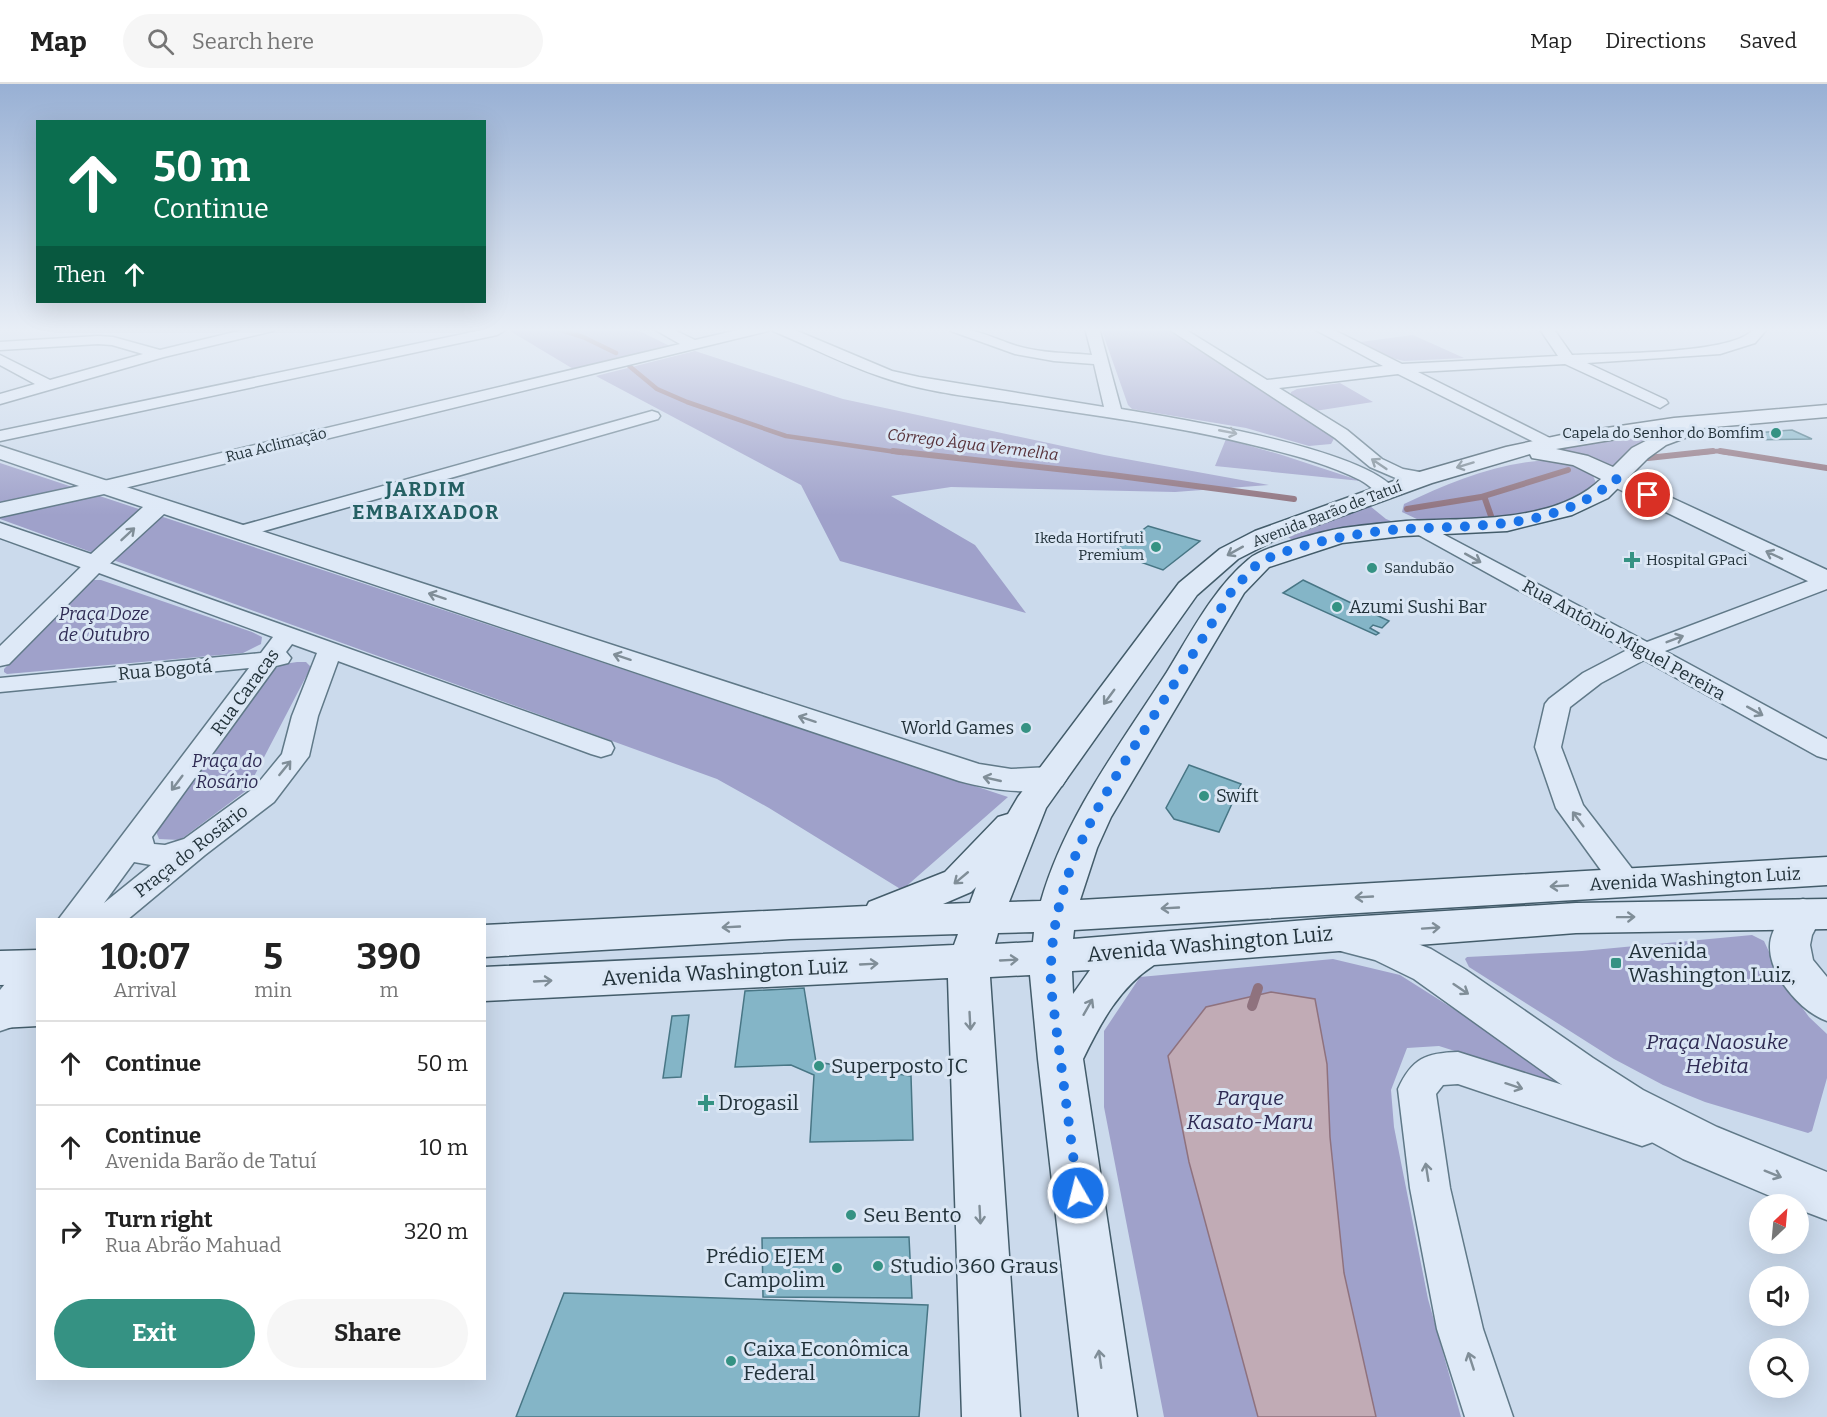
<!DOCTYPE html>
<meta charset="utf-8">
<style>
:root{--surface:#fff;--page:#f6f6f6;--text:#222;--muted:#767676;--line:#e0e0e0;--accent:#359283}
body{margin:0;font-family:Bitter,serif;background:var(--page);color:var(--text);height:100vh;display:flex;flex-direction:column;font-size:22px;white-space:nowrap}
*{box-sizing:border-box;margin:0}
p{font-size:20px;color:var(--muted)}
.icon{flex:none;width:33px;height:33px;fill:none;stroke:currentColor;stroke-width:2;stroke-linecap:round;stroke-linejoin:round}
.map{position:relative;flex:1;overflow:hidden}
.details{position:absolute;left:36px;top:834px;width:450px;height:462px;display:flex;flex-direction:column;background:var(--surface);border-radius:0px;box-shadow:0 6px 24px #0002}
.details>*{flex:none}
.hud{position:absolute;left:36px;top:36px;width:450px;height:183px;border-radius:0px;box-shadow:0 6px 24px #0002;background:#0b6e4f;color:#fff;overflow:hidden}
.needle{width:39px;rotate:26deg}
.fabs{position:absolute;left:1749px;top:1110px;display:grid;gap:12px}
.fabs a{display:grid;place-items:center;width:60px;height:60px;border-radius:50%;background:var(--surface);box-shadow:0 6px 24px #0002;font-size:30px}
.pin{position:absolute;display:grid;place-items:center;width:51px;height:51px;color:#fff;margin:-26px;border:3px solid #fff;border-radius:50%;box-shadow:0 2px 6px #0007}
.me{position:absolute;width:66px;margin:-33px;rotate:352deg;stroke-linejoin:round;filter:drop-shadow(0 0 4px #0008)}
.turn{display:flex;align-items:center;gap:21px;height:126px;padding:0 18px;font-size:27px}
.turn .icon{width:78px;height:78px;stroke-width:2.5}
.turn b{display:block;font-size:42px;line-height:51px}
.then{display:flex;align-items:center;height:57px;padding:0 18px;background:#0003;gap:12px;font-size:22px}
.eta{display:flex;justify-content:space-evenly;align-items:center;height:102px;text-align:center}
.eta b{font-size:36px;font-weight:700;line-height:42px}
.cta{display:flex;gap:12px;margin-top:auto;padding:12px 18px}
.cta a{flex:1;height:69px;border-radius:36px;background:var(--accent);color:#fff;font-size:24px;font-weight:700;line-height:69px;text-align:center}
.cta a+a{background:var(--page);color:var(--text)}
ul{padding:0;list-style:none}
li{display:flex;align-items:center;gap:18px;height:84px;padding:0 18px;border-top:2px solid var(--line)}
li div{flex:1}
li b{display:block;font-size:22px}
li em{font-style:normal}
header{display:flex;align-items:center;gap:36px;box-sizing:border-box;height:84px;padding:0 30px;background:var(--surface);border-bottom:2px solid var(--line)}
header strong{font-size:28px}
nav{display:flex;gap:33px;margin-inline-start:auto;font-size:21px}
.search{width:420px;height:54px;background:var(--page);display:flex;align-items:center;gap:15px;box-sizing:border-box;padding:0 21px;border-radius:33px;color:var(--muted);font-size:22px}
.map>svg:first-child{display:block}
.green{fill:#9fa1ca}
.water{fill:#c1abb5;stroke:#8f727e;stroke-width:1.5}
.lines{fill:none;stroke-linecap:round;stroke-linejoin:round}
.stream-far2{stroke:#8f727e;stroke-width:4.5}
.stream-far1{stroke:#8f727e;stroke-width:6}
.stream{stroke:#8f727e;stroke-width:10}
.building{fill:#84b5c7;stroke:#487685;stroke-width:1.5}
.minor-casing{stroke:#607988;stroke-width:3}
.tertiary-casing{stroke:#607988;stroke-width:3}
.secondary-casing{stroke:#435c6a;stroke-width:3}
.minor{fill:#dee9f7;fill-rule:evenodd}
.tertiary{fill:#dee9f7;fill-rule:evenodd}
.secondary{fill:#dee9f7;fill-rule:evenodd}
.oneway{stroke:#808e98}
.route{stroke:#1a73e8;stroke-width:10;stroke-dasharray:0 18}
.poi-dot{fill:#359283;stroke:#dae6f4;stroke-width:2}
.labels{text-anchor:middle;stroke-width:6;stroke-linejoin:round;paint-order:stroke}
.far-poi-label{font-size:15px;fill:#22323a;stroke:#dae6f4;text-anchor:end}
.far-street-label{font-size:15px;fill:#22323a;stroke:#dae6f4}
.far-water-label{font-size:16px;font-style:italic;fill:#58333b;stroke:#dae6f4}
.poi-label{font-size:18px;fill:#22323a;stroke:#dae6f4;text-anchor:start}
.park-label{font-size:18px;font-style:italic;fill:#2f2b54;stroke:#dae6f4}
.street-label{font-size:18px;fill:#22323a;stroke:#dae6f4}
.far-district-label{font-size:20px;font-weight:bold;letter-spacing:1.5px;fill:#256063;stroke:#dae6f4}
.near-street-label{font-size:21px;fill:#22323a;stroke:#dae6f4}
.near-poi-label{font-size:21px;fill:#22323a;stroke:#dae6f4;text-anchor:start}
.near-park-label{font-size:21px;font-style:italic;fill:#2f2b54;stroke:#dae6f4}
</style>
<header>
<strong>Map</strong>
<div class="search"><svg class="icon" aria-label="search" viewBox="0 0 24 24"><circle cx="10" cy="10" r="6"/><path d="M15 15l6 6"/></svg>Search here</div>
<nav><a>Map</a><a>Directions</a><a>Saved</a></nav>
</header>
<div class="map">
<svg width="1827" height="1333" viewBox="0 0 1827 1333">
<rect width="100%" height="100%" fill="#cbdaec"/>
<path class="green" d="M505,244h128l39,19 -97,23z
M1101,244h63l171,109 -4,7 -22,2 -63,-18 -114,-19 -4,-4z
M1413,251l51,23 -60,3 -12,-3 -32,-16z
M695,267l148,48 261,56 165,30 -94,7 -224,-5 -60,9 84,49 51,68 -186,-52 -39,-76 -205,-109z
M1340,299l33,19 -58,9 -24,-15v-4l6,-3z
M1689,343l-59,25 -21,17 -67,-19z
M1226,355l56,16 79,26 -146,-15z
M1550,376l18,4 24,9 4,10 -25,17 -36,14 -44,6 -70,1 -19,-9 2,-8c46,-22 95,-42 146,-44z
M0,379l1008,334 -106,93 -133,-82 -52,-29 -717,-260z
M1370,422l16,13 13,5 -105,17 -6,-4z
M94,496h7l151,52 10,5 -1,7 -18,9 -236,21 -3,-2v-3l84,-86z
M297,578h9l5,5 -64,123 -67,50 -21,-1 -6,-15 121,-155 10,-5z
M1752,851l12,6 18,39 27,37 18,17v44l-15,53 -4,2 -103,-31 -42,-17 -49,-26 -145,-92 -4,-8 2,-2 115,-6z
M1333,875l67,16 174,110 -21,-3 -114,-36 -32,2 -16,42 3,37 34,172 33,118h-297l-60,-310v-76l36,-54z"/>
<path class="water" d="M1271,908l44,7 12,65 3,73 14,136 32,144h-118l-69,-255 -21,-106 38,-49z"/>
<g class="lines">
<path class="stream-far2" d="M555,244l28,9 33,16
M628,281l29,24 30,13 99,34 117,17
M1698,369l19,-2 12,2"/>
<path class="stream-far1" d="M893,367l219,24 182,24
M1720,367l107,17
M1648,374l65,-7
M1484,412l7,20
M1407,425l74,-12 87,-27"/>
<path class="stream" d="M1252,922l6,-18"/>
</g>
<path class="building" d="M1792,346l20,9 -71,1 -17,-1 -7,-3z
M1148,442l52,15 -37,29 -51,-18z
M1303,496l86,41 -7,7 -9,-3 -3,3 9,5 -3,2 -93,-42z
M1189,681l52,19 -22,48 -45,-13 -8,-11z
M804,904l12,74 95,14 2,64 -103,2 4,-67 -23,-10 -56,2 10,-76z
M689,931l-8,62 -18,1 9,-62z
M909,1153l3,61 -149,-1 -1,-59z
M564,1209l364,12 -9,112h-403z"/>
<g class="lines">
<defs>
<path id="minor" d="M251,244h24l-2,3 -109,26 -164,47v-10l35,-10 -35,-19v-10l50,25 93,-26 -31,-9 -14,-1 -98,6v-8l98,-6 15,1 47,13z
M492,244h10l2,3 -7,4 -497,106v-10z
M652,244h18l25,12 51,-12h24l-2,3 -74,18 -590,144 -7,-2 -2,-4 2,-4 7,-2 576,-137z
M771,244h19l102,43 27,6 185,30 -10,-43 -40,-3 -39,-7 -64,-23 -2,-3c27,0 43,10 68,18 24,7 50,7 75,9l-7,-27h14l22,81c55,9 247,40 276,83l-2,4c-15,4 -23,-10 -35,-16 -31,-16 -70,-26 -103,-34 -83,-21 -167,-31 -251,-44 -41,-6 -85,-11 -124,-25 -37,-12 -73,-31 -109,-46z
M1167,244h16l84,52 116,-14 -71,-38h18l72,36 156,-8 -19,-28h14l19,27c33,-2 167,0 182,-27h14l-13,15 -35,11 -133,9 79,37 2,3 -8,5 -95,-44 -147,8 136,68 3,4 -3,4 -6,1 -150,-75 -119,14 68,42 35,29 21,10 28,5 2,4 -2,4 -7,2 -26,-5 -28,-12 -35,-29z
M652,327l6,2 2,3 -2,3 -408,116h-14l-3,-4 3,-4z
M1422,439l225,119 180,-68v15l-162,62 162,88v20l-10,-3 -173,-96 -43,23 -31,24 -9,40 22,58 60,78 -5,8 -11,4 -11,-4 -60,-83 -21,-61 10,-43 4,-5 34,-26 44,-23 -212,-117 -3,-4 3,-4z
M95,474l516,184 3,6 -3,6 -10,3 -10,-3 -253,-93 -20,55 -9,40 -35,46 -69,53 -78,65h-69l191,-252 -249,24v-14l261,-25 12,-16 -174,-64 -90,91 -9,2v-20l88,-86zM292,560l25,9 -25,63 -10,38 -28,34 -70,51 -19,6 -11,-1 -2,-7 124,-171 12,-3 3,-5 -5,-6zM134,778l17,3 -47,38z
M38,871v39l-26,33 -12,4v-41l26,-32z
M1458,968l184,58 14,5 5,13 -5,13 -14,5 -184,-62 -15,1 -7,9 14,94 33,141 30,88h-48l-28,-88 -27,-141 -12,-99c14,-31 28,-36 60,-37z"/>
<path id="tertiary" d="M0,362l979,318 32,5 39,-2 12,3 5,8 -5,8c-35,10 -68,4 -103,-5l-795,-267 -60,55 -9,3 -9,-3 -86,-31v-15l91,31 52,-47 -39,-13 -104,23v-14l79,-17 -79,-27z
M1616,388l211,98v18l-9,-2 -210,-102 -3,-5 3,-5z
M1803,815l14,4 6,11 -11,21 -2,10 3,15 14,17v44c-26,-9 -58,-46 -57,-75 0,-15 12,-30 19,-43z
M1343,837l38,9 50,19 35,21 127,88 50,32 74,37 110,45v48l-29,-11v-5h-9l-106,-45 -72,-39 -197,-141 -39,-19 -46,-12 -6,-11 6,-11z"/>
<path id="secondary" d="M1827,321v12l-136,12 2,3 -3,4 -24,9 -18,13 -40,40 -36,17 -65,16 -104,5 -61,7 -73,24 -25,26 -133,224 -14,31 -17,52 747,-43v28l-753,45 -1,9 258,-21 245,-15 251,-4v30l-251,4 -422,32c-35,23 -53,57 -71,94l54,358h-58l-41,-358 -8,-84 -40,2 30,440h-58l-14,-439 -464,23v-34l470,-22 4,-11 -168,5 -306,18v-32l383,-19 2,-4 76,-30 53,-55 10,-3 10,-17 161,-214 41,-34 35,-18 161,-58 90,-26 60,-13 108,-16zM1665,347l-33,17 -19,19 -25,-11 -32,-7zM1530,370l2,4 41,7 28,14c-46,45 -135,39 -195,42 -21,2 -42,4 -63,7 -19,3 -81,19 -94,31 -36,30 -58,74 -82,113 -47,73 -102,145 -126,229l-32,1 37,-94 151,-213 41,-36 35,-18 159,-58zM976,803l-6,16 -27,1 28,-12zM1034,848l-1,10 -38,2 3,-11zM1090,886l-17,24 -1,-23z
M38,866v34l-38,1v-34z
M38,906v36l-38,2v-36z"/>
</defs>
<use href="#minor" class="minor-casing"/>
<use href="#tertiary" class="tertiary-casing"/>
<use href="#secondary" class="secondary-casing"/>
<use href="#minor" class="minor"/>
<use href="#tertiary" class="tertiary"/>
<use href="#secondary" class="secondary"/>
</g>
<defs><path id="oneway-shaft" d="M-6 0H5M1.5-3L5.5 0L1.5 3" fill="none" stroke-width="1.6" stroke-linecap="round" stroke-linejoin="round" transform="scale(1.5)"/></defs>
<g class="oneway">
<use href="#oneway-shaft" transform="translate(1228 348) rotate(11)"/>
<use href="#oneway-shaft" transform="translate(1379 380) rotate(-146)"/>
<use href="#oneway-shaft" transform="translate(1465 381) rotate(163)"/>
<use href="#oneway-shaft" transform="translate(128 450) rotate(-43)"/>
<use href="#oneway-shaft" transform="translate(1235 467) rotate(151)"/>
<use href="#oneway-shaft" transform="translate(1774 471) rotate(-155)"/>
<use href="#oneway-shaft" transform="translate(1473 474) rotate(29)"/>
<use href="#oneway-shaft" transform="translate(437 512) rotate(-162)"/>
<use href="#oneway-shaft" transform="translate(1675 555) rotate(-21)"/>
<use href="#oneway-shaft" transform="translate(622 573) rotate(-162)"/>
<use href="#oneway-shaft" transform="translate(1109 613) rotate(126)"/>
<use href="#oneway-shaft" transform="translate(1755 627) rotate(29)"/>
<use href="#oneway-shaft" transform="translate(807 635) rotate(-162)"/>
<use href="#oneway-shaft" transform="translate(285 684) rotate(-51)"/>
<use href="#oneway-shaft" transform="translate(992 695) rotate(-167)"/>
<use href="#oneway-shaft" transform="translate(177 699) rotate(127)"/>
<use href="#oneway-shaft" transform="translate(1578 735) rotate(-127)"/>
<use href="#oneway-shaft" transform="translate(961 794) rotate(140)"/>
<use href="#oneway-shaft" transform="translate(1559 802) rotate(177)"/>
<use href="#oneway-shaft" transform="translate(1364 813) rotate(177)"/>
<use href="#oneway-shaft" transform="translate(1170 824) rotate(177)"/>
<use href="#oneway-shaft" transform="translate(1626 833) rotate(-1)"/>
<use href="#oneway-shaft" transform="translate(731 843) rotate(177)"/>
<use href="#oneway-shaft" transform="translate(1431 844) rotate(-4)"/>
<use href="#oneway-shaft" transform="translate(1009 876) rotate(-3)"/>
<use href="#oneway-shaft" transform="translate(869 880) rotate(-3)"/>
<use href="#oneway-shaft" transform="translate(543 897) rotate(-3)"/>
<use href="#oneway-shaft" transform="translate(1461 905) rotate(34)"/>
<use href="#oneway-shaft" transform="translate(1088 923) rotate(-60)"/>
<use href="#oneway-shaft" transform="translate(970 937) rotate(87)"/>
<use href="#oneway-shaft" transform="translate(1514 1002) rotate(18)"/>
<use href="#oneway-shaft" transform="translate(1427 1088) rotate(-99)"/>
<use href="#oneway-shaft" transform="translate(1773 1090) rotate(22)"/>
<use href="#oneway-shaft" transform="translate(980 1131) rotate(87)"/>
<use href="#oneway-shaft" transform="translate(1100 1275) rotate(-98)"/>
<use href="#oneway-shaft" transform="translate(1471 1277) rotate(-108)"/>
</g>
<linearGradient id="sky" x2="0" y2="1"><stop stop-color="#98b0d4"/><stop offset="0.57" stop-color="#e8eef6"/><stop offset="1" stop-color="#e8eef6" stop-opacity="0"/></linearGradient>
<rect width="1827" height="431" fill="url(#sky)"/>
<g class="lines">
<path class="route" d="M1078,1109l-27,-205c-4,-105 46,-183 100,-268 28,-43 55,-87 82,-131 9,-8 17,-19 26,-26 12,-8 41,-16 56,-20 29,-7 59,-12 89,-14 74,-4 153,1 212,-50l32,16"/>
</g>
<g class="poi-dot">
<circle cx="1776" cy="349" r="6"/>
<circle cx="1156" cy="463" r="6"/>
<path d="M1629 467h6v6h6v6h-6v6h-6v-6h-6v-6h6z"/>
<circle cx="1372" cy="484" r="6"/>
<circle cx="1337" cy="523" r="6"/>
<circle cx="1026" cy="644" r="6"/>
<circle cx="1204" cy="712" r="6"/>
<rect x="1610" y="873" width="12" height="12" rx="3"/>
<circle cx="819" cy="982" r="6"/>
<path d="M703 1010h6v6h6v6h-6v6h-6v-6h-6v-6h6z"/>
<circle cx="851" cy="1131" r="6"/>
<circle cx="878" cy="1182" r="6"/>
<circle cx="837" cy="1184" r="6"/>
<circle cx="731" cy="1277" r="6"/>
</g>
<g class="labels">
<g class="far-poi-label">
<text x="1764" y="354">Capela do Senhor do Bomfim</text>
<text x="1144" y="459">Ikeda Hortifruti<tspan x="1144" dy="17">Premium</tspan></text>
<text x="1646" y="481" text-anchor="start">Hospital GPaci</text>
<text x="1384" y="489" text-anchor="start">Sandubão</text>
</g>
<g class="far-street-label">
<text transform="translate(276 361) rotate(-14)" y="5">Rua Aclimação</text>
<text transform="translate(1327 430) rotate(-21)" y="5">Avenida Barão de Tatuí</text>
</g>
<g class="far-water-label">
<text transform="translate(973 360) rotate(7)" y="6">Córrego Àgua Vermelha</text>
</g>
<g class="poi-label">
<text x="1349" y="529">Azumi Sushi Bar</text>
<text x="1014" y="650" text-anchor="end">World Games</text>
<text x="1216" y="718">Swift</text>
</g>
<g class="park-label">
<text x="104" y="536">Praça Doze<tspan x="104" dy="21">de Outubro</tspan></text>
<text x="227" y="683">Praça do<tspan x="227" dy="21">Rosário</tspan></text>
</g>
<g class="street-label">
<text transform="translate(1624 556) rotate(29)" y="6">Rua Antônio Miguel Pereira</text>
<text transform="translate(165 586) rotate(-5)" y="6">Rua Bogotá</text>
<text transform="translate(245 608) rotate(-54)" y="6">Rua Caracas</text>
<text transform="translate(191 767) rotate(-38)" y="6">Praça do Rosãrio</text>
<text transform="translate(1695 795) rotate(-3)" y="6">Avenida Washington Luiz</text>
</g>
<g class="far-district-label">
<text x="426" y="412">JARDIM<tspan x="426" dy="23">EMBAIXADOR</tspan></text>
</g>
<g class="near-street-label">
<text transform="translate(1210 860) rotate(-5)" y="7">Avenida Washington Luiz</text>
<text transform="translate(725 888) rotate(-3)" y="7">Avenida Washington Luiz</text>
</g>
<g class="near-poi-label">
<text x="1628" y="874">Avenida<tspan x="1628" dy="24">Washington Luiz,</tspan></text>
<text x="831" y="989">Superposto JC</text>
<text x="718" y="1026">Drogasil</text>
<text x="863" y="1138">Seu Bento</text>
<text x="825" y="1179" text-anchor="end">Prédio EJEM<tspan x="825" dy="24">Campolim</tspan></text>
<text x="890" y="1189">Studio 360 Graus</text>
<text x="743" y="1272">Caixa Econômica<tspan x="743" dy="24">Federal</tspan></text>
</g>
<g class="near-park-label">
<text x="1717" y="965">Praça Naosuke<tspan x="1717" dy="24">Hebita</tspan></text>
<text x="1250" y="1021">Parque<tspan x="1250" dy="24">Kasato-Maru</tspan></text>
</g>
</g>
</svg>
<div class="fabs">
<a><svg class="needle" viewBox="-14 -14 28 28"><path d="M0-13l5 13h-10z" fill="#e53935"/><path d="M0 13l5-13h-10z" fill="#767676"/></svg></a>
<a><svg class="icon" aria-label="sound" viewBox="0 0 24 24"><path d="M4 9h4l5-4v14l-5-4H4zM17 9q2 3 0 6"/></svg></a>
<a><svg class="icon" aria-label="search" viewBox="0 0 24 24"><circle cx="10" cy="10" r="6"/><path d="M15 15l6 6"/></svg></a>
</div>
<div class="pin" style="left:1648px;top:411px;background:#d93025"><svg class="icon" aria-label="arrive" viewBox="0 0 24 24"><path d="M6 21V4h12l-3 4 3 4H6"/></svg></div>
<svg class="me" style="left:1078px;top:1109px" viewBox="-20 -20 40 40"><circle r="17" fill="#1a73e8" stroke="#fff" stroke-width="3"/><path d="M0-11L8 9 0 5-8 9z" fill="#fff"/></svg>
<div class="hud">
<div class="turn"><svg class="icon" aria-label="ahead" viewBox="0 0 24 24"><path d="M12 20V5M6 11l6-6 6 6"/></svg><div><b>50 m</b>Continue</div></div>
<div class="then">Then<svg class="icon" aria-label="ahead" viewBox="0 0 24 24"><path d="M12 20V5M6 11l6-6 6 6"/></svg></div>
</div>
<section class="details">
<div class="eta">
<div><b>10:07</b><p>Arrival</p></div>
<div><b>5</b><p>min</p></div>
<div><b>390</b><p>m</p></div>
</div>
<ul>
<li><svg class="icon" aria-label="ahead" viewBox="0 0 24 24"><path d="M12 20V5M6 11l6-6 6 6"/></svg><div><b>Continue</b></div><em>50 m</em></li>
<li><svg class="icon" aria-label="ahead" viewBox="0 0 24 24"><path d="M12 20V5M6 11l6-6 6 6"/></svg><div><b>Continue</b><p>Avenida Barão de Tatuí</p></div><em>10 m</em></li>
<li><svg class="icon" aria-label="right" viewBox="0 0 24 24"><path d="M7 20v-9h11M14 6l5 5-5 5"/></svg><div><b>Turn right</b><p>Rua Abrão Mahuad</p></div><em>320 m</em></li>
</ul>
<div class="cta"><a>Exit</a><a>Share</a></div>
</section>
</div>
